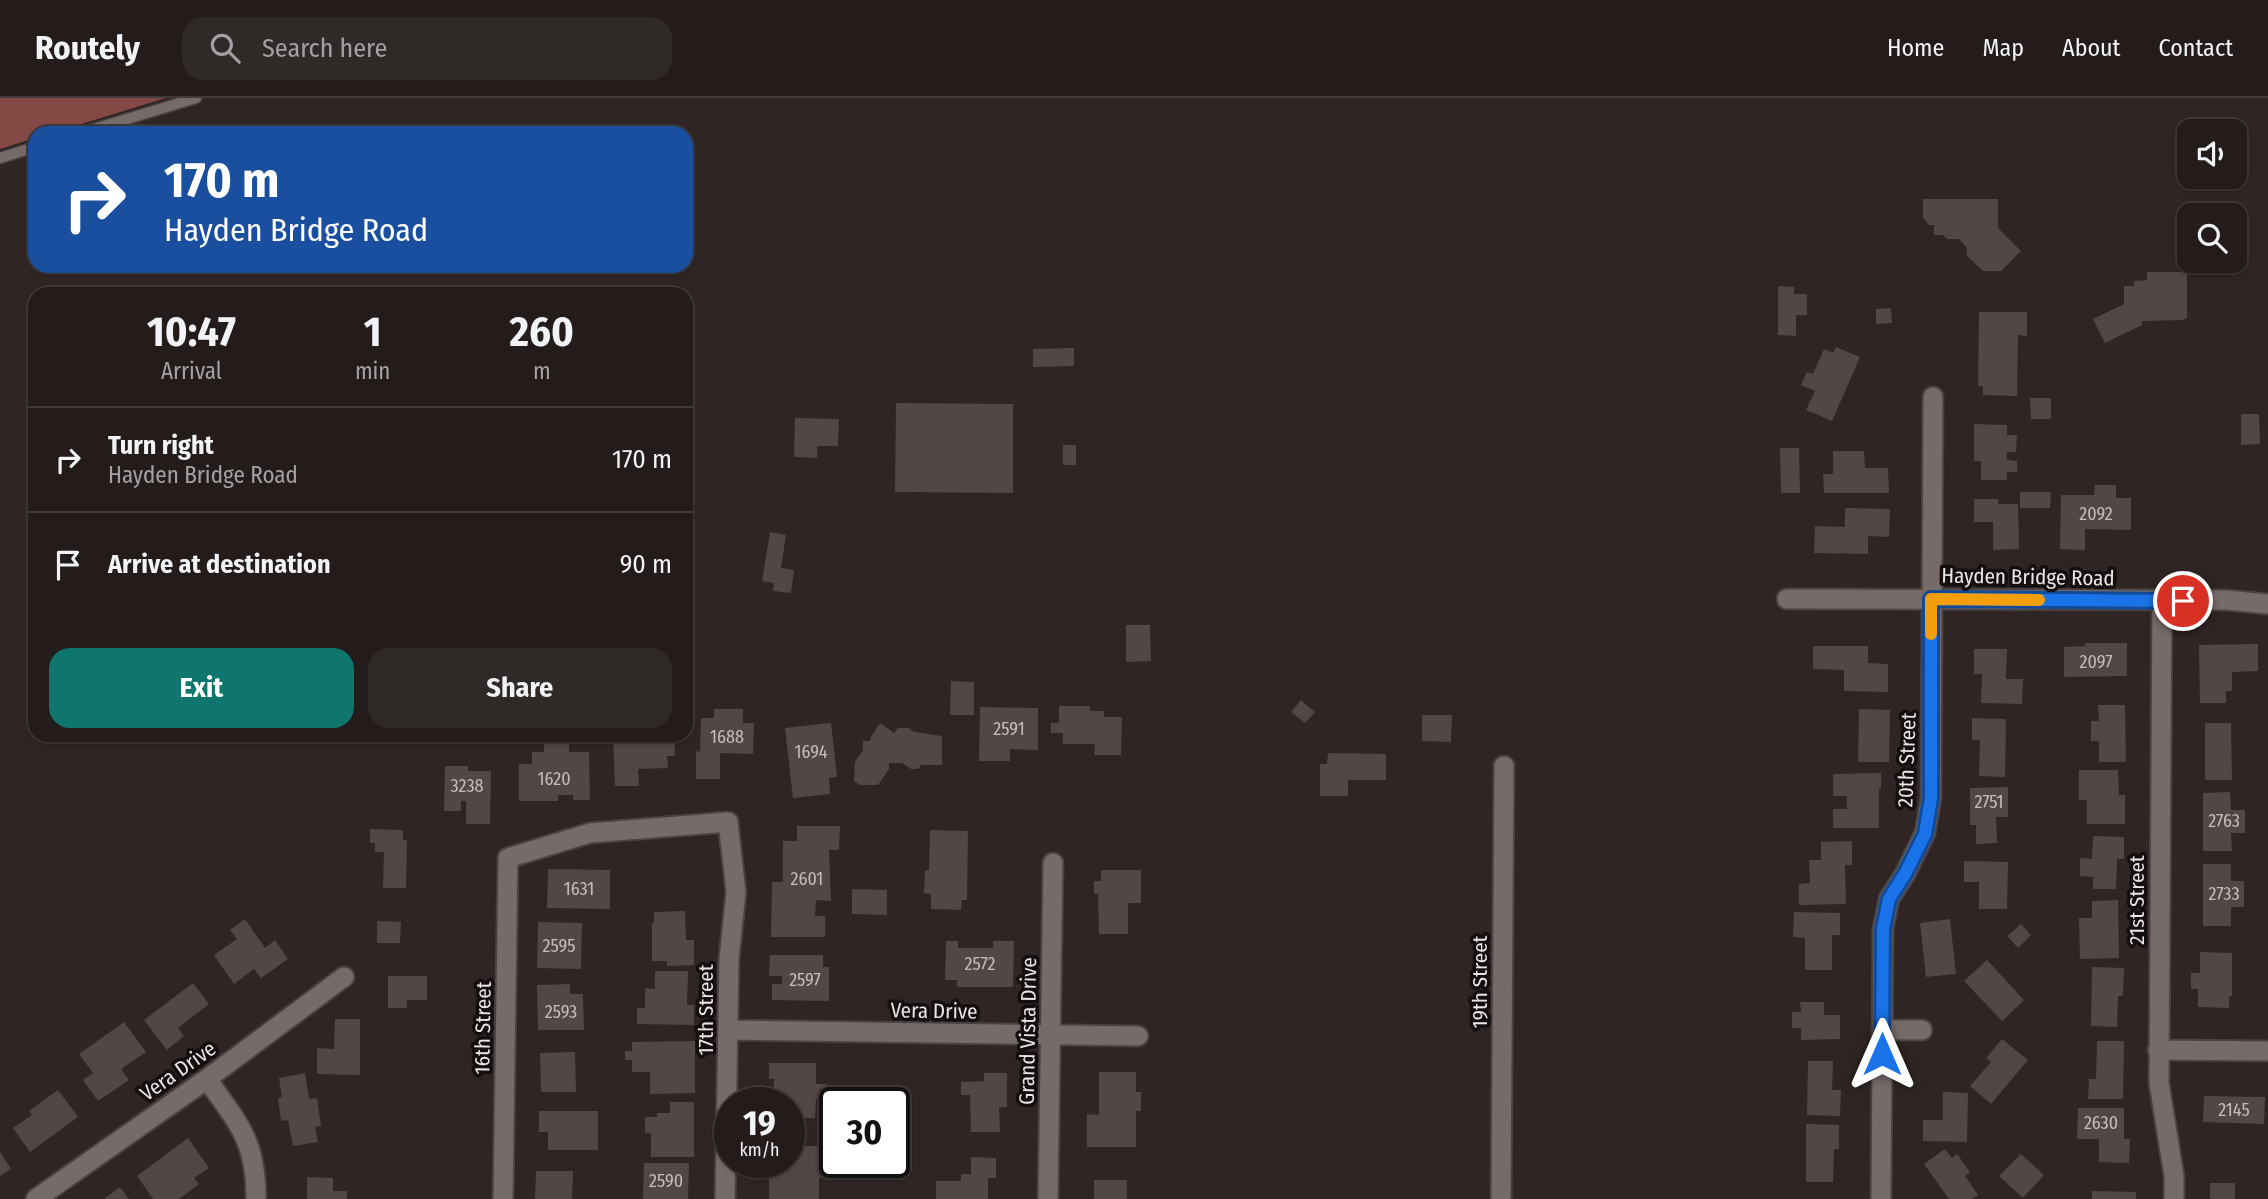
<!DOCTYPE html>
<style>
:root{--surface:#231c1b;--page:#2f2928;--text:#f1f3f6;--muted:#a3a1a3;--line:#403a3a;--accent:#0f766e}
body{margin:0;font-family:"Fira Sans Condensed",sans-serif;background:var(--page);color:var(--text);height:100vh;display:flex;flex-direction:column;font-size:26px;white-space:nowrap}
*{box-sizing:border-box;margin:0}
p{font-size:23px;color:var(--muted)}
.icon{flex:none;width:38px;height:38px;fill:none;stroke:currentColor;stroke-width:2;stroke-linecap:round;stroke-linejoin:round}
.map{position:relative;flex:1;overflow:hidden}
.panel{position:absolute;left:28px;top:189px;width:665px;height:455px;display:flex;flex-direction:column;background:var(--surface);border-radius:21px;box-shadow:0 2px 5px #0004,0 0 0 2px var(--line)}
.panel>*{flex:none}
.top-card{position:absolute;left:28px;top:28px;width:665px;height:147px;border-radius:21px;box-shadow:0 2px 5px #0004,0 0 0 2px var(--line);background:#1a4fa0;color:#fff;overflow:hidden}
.controls{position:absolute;left:2177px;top:21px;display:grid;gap:14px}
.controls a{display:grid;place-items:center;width:70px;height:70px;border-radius:14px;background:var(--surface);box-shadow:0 2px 5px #0004,0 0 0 2px var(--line);font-size:35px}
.speed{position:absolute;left:714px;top:989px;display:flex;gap:14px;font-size:35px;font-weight:700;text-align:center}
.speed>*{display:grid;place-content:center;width:91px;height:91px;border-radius:50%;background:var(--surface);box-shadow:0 2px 5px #0004,0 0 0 2px var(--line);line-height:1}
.speed small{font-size:18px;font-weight:400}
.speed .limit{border:4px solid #111;border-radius:10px;background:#fff;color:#111}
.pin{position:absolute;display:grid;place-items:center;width:60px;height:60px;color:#fff;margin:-30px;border:4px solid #fff;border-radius:50%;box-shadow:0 2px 7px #0007}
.me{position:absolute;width:77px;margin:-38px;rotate:0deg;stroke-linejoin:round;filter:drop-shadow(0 0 5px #0008)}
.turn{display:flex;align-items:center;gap:24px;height:147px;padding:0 21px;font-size:32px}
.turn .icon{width:91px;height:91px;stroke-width:2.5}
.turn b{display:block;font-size:49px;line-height:60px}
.eta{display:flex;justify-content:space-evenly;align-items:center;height:119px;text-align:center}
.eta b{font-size:42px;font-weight:700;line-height:49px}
.cta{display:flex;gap:14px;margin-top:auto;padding:14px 21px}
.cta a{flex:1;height:80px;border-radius:21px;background:var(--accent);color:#fff;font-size:28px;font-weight:700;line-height:80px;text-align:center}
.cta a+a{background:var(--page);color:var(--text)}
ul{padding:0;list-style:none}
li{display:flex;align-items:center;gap:21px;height:105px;padding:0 21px;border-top:2px solid var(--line)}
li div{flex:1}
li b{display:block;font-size:26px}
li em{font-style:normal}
header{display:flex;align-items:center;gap:42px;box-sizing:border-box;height:98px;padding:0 35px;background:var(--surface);border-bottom:2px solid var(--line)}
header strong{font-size:33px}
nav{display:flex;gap:38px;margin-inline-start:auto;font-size:24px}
.search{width:490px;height:63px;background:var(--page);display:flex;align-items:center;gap:18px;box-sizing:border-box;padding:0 24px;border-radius:21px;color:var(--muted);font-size:26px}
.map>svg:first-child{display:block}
.forest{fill:#844945}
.building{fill:#524746}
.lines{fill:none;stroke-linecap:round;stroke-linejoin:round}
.lane-casing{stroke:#4a4141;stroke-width:13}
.street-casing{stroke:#4a4141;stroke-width:23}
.lane{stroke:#776b6a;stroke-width:10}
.street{stroke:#776b6a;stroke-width:19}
.route-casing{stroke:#114b97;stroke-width:18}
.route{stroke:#1a73e8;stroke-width:12}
.slow{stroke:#f59e0b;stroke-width:12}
.labels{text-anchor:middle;stroke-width:7;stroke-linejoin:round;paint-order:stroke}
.number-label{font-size:18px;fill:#c5bdbc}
.street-label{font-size:21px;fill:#ebe4e4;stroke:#140f0f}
</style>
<header>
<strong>Routely</strong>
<div class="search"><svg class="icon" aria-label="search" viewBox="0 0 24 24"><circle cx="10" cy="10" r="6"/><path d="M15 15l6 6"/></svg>Search here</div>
<nav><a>Home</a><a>Map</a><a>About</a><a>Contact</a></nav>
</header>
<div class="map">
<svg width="2268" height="1101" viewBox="0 0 2268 1101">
<rect width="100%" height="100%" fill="#2f2524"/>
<path class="forest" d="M0,0h166l-114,35h-17v5l-35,11z"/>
<path class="building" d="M1923,101h75v29l23,23 -20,20h-18l-16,-15v-8l-8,-9h-12l-4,-4h-9v-10h-5l-6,-7z
M2147,174h40v46l-4,2 -41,1v4l-37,18 -12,-24 31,-15v-18h10v-5l13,-1z
M1778,188l16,1v7h13v21h-11v21l-18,-1z
M1891,210l1,15 -16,1v-15z
M1979,214h48v24l-9,-1 -1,61 -34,-1v-9h-5z
M1836,249l24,10 -28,64 -26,-11 9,-19 -14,-6 6,-13 6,2 11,-25 9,4z
M1074,250v18l-41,1v-18z
M2030,300h21v21h-20z
M896,305l117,1v89l-118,-1z
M2241,316h18l1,30 -19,1z
M795,320l44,1 -1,27h-21v12l-23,-1z
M1974,326l33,1v10h10l-1,17h-9v8l10,1v11h-10v8h-26v-19h-7z
M1063,347h13v20h-13z
M1780,350h19l1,45h-19z
M1833,353h31l1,17h23l1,25h-65l-1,-19h10z
M2095,387h21v13h15v32l-46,-1v21l-25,-1 1,-54h33z
M2020,394h31l-1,16h-30z
M1974,401h24v5h20l1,45 -26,1v-28h-19z
M1845,410l45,1 -1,28 -21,-1v18l-54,-1 1,-27 30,1z
M770,434l16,3 -5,33 13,2 -3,23 -18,-2 1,-8 -12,-2z
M1126,527h24l1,36 -25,1z
M2085,545h42v33l-63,1v-30l21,-1z
M2258,546v27l-26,1v19h-6v12h-26l-1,-58z
M1813,548h55v17l20,1v28l-44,-1v-21l-31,-1z
M1974,551h33l-1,30h17l-1,25 -41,-1 1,-29h-8z
M951,583l23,1v33h-24z
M1301,602l14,12 -10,11 -14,-11z
M2098,607h27l1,57h-27v-21h-8v-20h8z
M1059,608h31v5h14v6h18l-1,38h-27l1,-11h-32v-11h-12v-10h8z
M980,609l58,1v42l-28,-1v12h-31z
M714,611h29v14h11l-1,31 -33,-1v26h-24v-28l4,1 1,-34h13z
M1859,611l31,1 -1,52h-31z
M1422,617h30l-1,27 -29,-1z
M1972,620l34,1 -1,58 -26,-1 1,-36h-8z
M831,625l6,54 -8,1 1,16 -37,4 -8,-70z
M880,625l14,10 4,-5h11l5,4 28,4v29h-21l-3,4h-7l-9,-6h-13v6l-11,16h-18l-6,-4 1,-19 8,-12v-9h7l1,-4z
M2205,625h26l1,57h-27z
M613,637h61l1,21h-8l1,12 -30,1 1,17h-24z
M544,644h25v10h20l1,48h-17v-5h-15v6h-39v-37h13v-12h12z
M1328,655l58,1v26h-38v16h-28v-32h7z
M445,668h23v5h23l-1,53h-24v-23h-5v10h-17z
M2079,672h39l1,25h6v29h-38v-24h-8z
M1881,675v16h-2v39h-46v-19h14v-13h-14v-22z
M2008,689v30h-12l1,26 -21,1v-19h-6v-37z
M2230,694l1,18h14v23h-14l1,18h-29v-58z
M797,728h43l-1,24h-10l2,51 -15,-1 -1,16h10v21h-54l1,-55h11v-41h14z
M370,731l33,1v10h4l-1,48h-23l1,-36h-9v-9h-5z
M930,732l38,1 -1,69h-5l-1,10 -30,-1v-15l-7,-1 1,-23h4z
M2093,738l31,1v22h-7l-1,30h-23v-12l-13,-1v-18l12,1z
M1852,743v24h-7l1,39 -47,1v-21l11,-1 -1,-23h12v-18z
M1964,763l44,1 -1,47h-28v-27h-15z
M2203,766h28v17h13v26h-13v19h-28z
M548,771l62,1v39l-63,-1z
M1101,772h40v33h-13v31h-29l-1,-40h-4v-13h7z
M852,791l35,1v25l-35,-1z
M2118,802l1,58 -39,1 -1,-41h13v-17z
M685,813l1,29h8v25l-27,1v-5h-15v-38h2v-11z
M1794,814l46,1v22h-8v35h-27v-32l-12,-1z
M245,821l20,29 10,-8 13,19 -27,19 -7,-9 -20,15 -20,-29 23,-16 -7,-9z
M1950,821l6,55 -30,3 -6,-54z
M377,823l24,1 -1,21h-23z
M538,824l44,1 -1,46 -44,-1z
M2021,826l10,11 -13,13 -11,-12z
M946,843h12v7h35v-7h21l-1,46h-56v-7h-12z
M2200,854l32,1v43h-3v12l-31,-1v-18h-7v-16h9z
M770,857h53v12h6v34l-57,-1v-16h10v-8h-13z
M1987,862l37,40 -22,21 -38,-40z
M2092,869l32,1 -1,28h-5l-1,31 -26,-1z
M655,873h33l-1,34h7v20l-57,-1v-16h8v-20l10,1z
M388,878h39v24h-20v8h-19z
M193,885l16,21 -31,24 6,8 -17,14 -23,-30z
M570,886v10h13l1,36h-46l-1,-45z
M1800,904h24v13h16v24l-39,1v-12h-9v-16h9z
M335,921h25v56l-43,-1v-26l17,1z
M124,924l22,30 -25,17 8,11 -31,21 -15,-21 10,-7 -14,-19z
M2002,941l26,21 -37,44 -21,-18 21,-24 -5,-4z
M695,943v52l-45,1v-22h-18v-12h-7v-9h7v-9z
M2097,943h27l-1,58h-35l1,-20h7z
M575,954l1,40h-35l-1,-39z
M1808,963h25l-1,29h9l-1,26 -33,-1z
M769,965h47v21h10v15h-10l-1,19h-26v-16h-22v-6h7v-17h-5z
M1099,974h37v20h5v19h-5v36h-49v-33l12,1z
M305,975l4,26 8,-1 4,28 -6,1 3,15 -25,4 -5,-26 -7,1 -3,-23 4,-1 -3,-19z
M984,975h23v34h-8l1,25h-29l-1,-37h-9v-13l23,-1z
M58,992l20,27 -48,35 -17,-24 19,-13 -3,-4z
M1943,994l25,1 -1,49 -44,-1v-21h20z
M2204,998l61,1 -1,27 -61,-2z
M670,1004h24v55h-43v-24h-6v-16h12v-4h13z
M2078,1010h46v31h6l-1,24 -30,-1v-23h-22z
M539,1013h59v39h-50v-18h-9z
M1806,1026l33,1v24h-5l-1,33h-27z
M188,1040l21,30 -15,10 5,6 -20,15h-26l-16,-23z
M789,1048h29v13h6v19h-5v21h-50v-37h20z
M1945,1051l7,9 5,-4 13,18 -5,4 13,19 -6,4h-23l-25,-35z
M0,1054l11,17 -11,7z
M2021,1056l23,21 -21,23 -24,-22z
M971,1059l25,1v20h-8v21h-52v-18h25v-7h10z
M644,1065h45l-1,36h-45z
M536,1073h37l-1,28h-37z
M307,1079l26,1v13h14v8h-40z
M1094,1082h33v19h-33z
M2210,1085h25v16h-25z
M120,1089l9,12h-25z
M2092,1093l44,1v7h-44z"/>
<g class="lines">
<defs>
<path id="lane" d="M81,35l115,-35
M0,60l35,-11"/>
<path id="street" d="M1787,501l439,1 42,4
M2162,503l-3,482 15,93v23
M729,932l409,6
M1882,932h40
M2158,952l110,1
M207,981c32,46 49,61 49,120
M36,1101l171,-120 137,-102
M503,1101l5,-341 82,-25 138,-11 8,70 -7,67 -4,240
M1048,1101l5,-336
M1501,1101l3,-433
M1881,1101l2,-270 6,-30 16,-25 20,-41 6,-35 2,-401"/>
</defs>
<use href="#lane" class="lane-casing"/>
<use href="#street" class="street-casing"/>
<use href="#lane" class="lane"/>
<use href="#street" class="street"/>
</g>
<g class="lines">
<defs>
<path id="route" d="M1882,956l1,-125 6,-30 16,-25 20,-40 6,-36v-199l252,2"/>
</defs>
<use href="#route" class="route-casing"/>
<use href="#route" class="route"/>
<path class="slow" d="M1931,536v-35l108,1"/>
</g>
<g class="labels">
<g class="number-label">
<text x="2096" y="422">2092</text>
<text x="2096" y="570">2097</text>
<text x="1009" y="637">2591</text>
<text x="727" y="645">1688</text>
<text x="811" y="660">1694</text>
<text x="554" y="687">1620</text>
<text x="467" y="694">3238</text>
<text x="1989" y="710">2751</text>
<text x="2224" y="729">2763</text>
<text x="807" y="787">2601</text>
<text x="579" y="797">1631</text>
<text x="2224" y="802">2733</text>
<text x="559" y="854">2595</text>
<text x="980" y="872">2572</text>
<text x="805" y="888">2597</text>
<text x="561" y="920">2593</text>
<text x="2234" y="1018">2145</text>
<text x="2101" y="1031">2630</text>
<text x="666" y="1089">2590</text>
</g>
<g class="street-label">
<text transform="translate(2028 479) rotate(1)" y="7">Hayden Bridge Road</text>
<text transform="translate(1907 662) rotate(-88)" y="7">20th Street</text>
<text transform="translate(2137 802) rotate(-90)" y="7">21st Street</text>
<text transform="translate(1480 884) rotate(-90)" y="7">19th Street</text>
<text transform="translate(706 912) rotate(-90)" y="7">17th Street</text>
<text transform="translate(934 913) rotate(1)" y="7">Vera Drive</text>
<text transform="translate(483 930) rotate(-89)" y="7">16th Street</text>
<text transform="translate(1028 933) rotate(-89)" y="7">Grand Vista Drive</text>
<text transform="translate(178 973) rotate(-35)" y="7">Vera Drive</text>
</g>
</g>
</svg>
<div class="controls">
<a><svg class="icon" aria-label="sound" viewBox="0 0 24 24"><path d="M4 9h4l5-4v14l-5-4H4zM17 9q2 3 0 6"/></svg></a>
<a><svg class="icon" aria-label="search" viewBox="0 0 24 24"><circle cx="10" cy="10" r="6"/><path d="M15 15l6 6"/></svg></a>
</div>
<div class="speed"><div>19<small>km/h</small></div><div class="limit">30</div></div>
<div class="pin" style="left:2183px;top:503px;background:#d93025"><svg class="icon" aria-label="arrive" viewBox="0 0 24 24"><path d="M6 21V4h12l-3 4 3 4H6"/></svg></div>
<svg class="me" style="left:1882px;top:956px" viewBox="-20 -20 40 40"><path d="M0-17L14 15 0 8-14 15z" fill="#1a73e8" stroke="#fff" stroke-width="4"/></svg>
<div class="top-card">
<div class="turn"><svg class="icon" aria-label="right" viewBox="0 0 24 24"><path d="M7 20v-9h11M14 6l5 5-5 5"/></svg><div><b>170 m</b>Hayden Bridge Road</div></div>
</div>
<section class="panel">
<div class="eta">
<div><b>10:47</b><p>Arrival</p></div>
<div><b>1</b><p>min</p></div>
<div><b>260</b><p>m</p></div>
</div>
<ul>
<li><svg class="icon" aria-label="right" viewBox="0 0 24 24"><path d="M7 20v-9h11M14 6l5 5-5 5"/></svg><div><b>Turn right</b><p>Hayden Bridge Road</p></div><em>170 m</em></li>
<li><svg class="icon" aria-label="arrive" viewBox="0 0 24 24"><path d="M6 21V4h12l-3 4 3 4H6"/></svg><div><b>Arrive at destination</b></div><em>90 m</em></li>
</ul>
<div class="cta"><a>Exit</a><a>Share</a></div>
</section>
</div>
